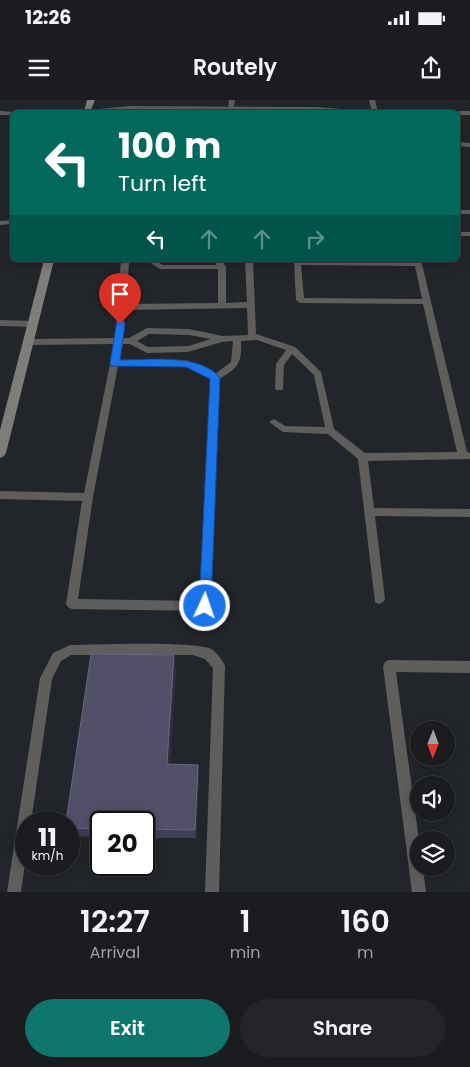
<!DOCTYPE html>
<style>
:root{--surface:#1a1c1f;--page:#232528;--text:#f1f3f6;--muted:#9fa1a4;--line:#383a3d;--accent:#0f766e}
body{margin:0;font-family:Poppins,sans-serif;background:var(--page);color:var(--text);height:100vh;display:flex;flex-direction:column;font-size:19px;white-space:nowrap}
*{box-sizing:border-box;margin:0}
p{font-size:16px;color:var(--muted)}
.icon{flex:none;width:28px;height:28px;fill:none;stroke:currentColor;stroke-width:2;stroke-linecap:round;stroke-linejoin:round}
.map{position:relative;height:792px;overflow:hidden}
.sheet{display:flex;flex-direction:column;background:var(--surface);flex:1}
.sheet>*{flex:none}
.guide{position:absolute;left:10px;top:10px;width:450px;height:152px;border-radius:8px;box-shadow:0 2px 12px #0003,0 0 0 1px var(--line);background:#00695c;color:#fff;overflow:hidden}
.needle{width:32px;rotate:181deg}
.buttons{position:absolute;left:410px;top:621px;display:grid;gap:10px}
.buttons a{display:grid;place-items:center;width:45px;height:45px;border-radius:50%;background:var(--surface);box-shadow:0 2px 12px #0003,0 0 0 1px var(--line);font-size:25px}
.speed{position:absolute;left:15px;top:711px;display:flex;gap:10px;font-size:25px;font-weight:700;text-align:center}
.speed>*{display:grid;place-content:center;width:65px;height:65px;border-radius:50%;background:var(--surface);box-shadow:0 2px 12px #0003,0 0 0 1px var(--line);line-height:1}
.speed small{font-size:12px;font-weight:400}
.speed .limit{border:2px solid #111;border-radius:8px;background:#fff;color:#111}
.pin{position:absolute;display:grid;place-items:center;width:42px;height:42px;color:#fff;margin:-51px -21px;border-radius:50% 50% 50% 0;rotate:-45deg;box-shadow:0 0 5px #0007}
.pin .icon{rotate:45deg}
.me{position:absolute;width:55px;margin:-28px;rotate:3deg;stroke-linejoin:round;filter:drop-shadow(0 0 4px #0008)}
.turn{display:flex;align-items:center;gap:18px;height:105px;padding:0 25px;font-size:22px}
.turn .icon{width:65px;height:65px;stroke-width:2.5}
.turn b{display:block;font-size:35px;line-height:42px}
.lanes{display:flex;align-items:center;height:48px;padding:0 25px;background:#0003;justify-content:center;gap:25px;direction:ltr}
.lanes .off{opacity:.35}
.eta{display:flex;justify-content:space-evenly;align-items:center;height:85px;text-align:center}
.eta b{font-size:30px;font-weight:600;line-height:35px}
.button{display:flex;gap:10px;margin-top:auto;padding:10px 25px}
.button a{flex:1;height:58px;border-radius:30px;background:var(--accent);color:#fff;font-size:20px;font-weight:600;line-height:58px;text-align:center}
.button a+a{background:var(--page);color:var(--text)}
.status{display:flex;justify-content:space-between;align-items:center;height:35px;padding:0 25px;background:var(--surface);direction:ltr}
.status svg{height:14px;fill:currentColor}
header{display:flex;justify-content:space-between;align-items:center;height:65px;padding:0 25px;background:var(--surface);font-size:22px;font-weight:600}
.map>svg:first-child{display:block}
.lines{fill:none;stroke-linecap:round;stroke-linejoin:round}
.service{fill:#5f5e5c;fill-rule:evenodd}
.tertiary{fill:#5f5e5c;fill-rule:evenodd}
.secondary{fill:#7f7d7a;fill-rule:evenodd}
.wall{fill:#403e59}
.shaded-wall{fill:#2d2d3f}
.building{fill:#515068;stroke:#68677c}
.route{fill:#1a73e8;stroke:#114b97}
</style>
<div class="status"><b>12:26</b><svg viewBox="0 0 49 12"><path d="M0 12V9h3v3zM5 12V6h3v6zM10 12V3h3v9zM15 12V0h3v12zM26 1h20v11H26zM47 4h2v5h-2z"/></svg></div>
<header><svg class="icon" aria-label="menu" viewBox="0 0 24 24"><path d="M4 6h16M4 12h16M4 18h16"/></svg>Routely<svg class="icon" aria-label="share" viewBox="0 0 24 24"><path d="M12 15V3M7 8l5-5 5 5M5 13v7h14v-7"/></svg></header>
<div class="map">
<svg width="470" height="792" viewBox="0 0 470 792">
<rect width="100%" height="100%" fill="#222529"/>
<g class="lines">
<path class="service" d="M229,0h6l-2,10 -5,-1z
M369,0h6l3,12h-6z
M458,42l12,1v4l-12,-1z
M458,110h12v4h-12z
M12,120v4l-12,1v-4z
M458,132h12v4h-12z
M121,160h38l-1,2 4,3h54v-4h6l4,6v36l21,-1 -2,-42h8l3,74 39,13 26,25 13,57 31,24 92,-1 -34,-148 -123,-1 -4,-3 -2,-39 120,1 -1,-2h8l46,192 3,1v6l-102,2 6,47 96,1v8l-95,-1 10,83 -2,3 -4,2 -4,-2 -17,-143 -30,-25 -45,-2 -14,-10 5,-3 11,7 40,1 -11,-52 -22,-21 -8,11 -1,23 -1,2h-6l-1,-2 1,-24 10,-14 -29,-10 -16,1c1,22 -3,27 -22,38l-8,227 -2,4 -4,1 -133,-2 -4,-2 -2,-3 16,-103 -82,-2v-8l84,2 30,-149 -86,1 -4,-3 4,-3 87,-1zM149,162l11,7h58v34l-92,1 3,-41zM301,165l114,1 7,33 -118,-1zM247,208l1,27 -25,1 -34,-7 -42,-1 -18,10h-6l2,-28zM149,234l40,1 22,4 -23,7 -40,1 -11,-6zM233,241l-2,21 -16,12 -18,-10 -11,-4h-66l3,-16h7l17,9 41,-1 34,-10zM118,266h67l26,13 -11,222 -122,-2 15,-102z
M0,220l33,1 4,3 -4,3 -33,-1z
M70,545c23,0 130,-5 143,5 5,4 10,11 12,16l-6,226h-14l8,-224 -8,-9 -12,-4h-122l-10,6 -9,18 -21,143h-5v34l-5,36h-14l33,-214 13,-25z
M389,560l81,1v12l-74,-1 23,168v28h4l3,24h-14l-29,-226 2,-4z"/>
<path class="tertiary" d="M129,6l189,1 35,3 4,2 -228,-2 -43,2 4,-2z
M0,11l15,1h-3v3h-12z
M455,11h15v4h-12z"/>
<path class="secondary" d="M87,0h8l-5,12h-6z
M44,160h10l-48,193 -2,3 -4,2v-28z"/>
</g>
<path class="wall" d="M176,568l-6,96 28,1 1,10 -3,63h-52v-16h-43v15l-29,-1 -3,-4v-10z"/>
<path class="shaded-wall" d="M174,555l2,13 -7,106 -2,-10z
M198,665l1,10 -3,63 -1,-8z"/>
<path class="building" d="M91,554l83,1 -7,109 31,1 -3,65 -51,-1v-7h-43v7l-32,-1v-6h-3z"/>
<path class="route" d="M117,221h7l1,3 -5,36c29,0 81,-7 100,18l-9,228 -1,4 -5,2 -4,-2 -2,-4 11,-227 -24,-12 -75,-1 -1,-3z"/>
</svg>
<div class="buttons">
<a><svg class="needle" viewBox="-14 -14 28 28"><path d="M0-13l5 13h-10z" fill="#e53935"/><path d="M0 13l5-13h-10z" fill="#9fa1a4"/></svg></a>
<a><svg class="icon" aria-label="sound" viewBox="0 0 24 24"><path d="M4 9h4l5-4v14l-5-4H4zM17 9q2 3 0 6"/></svg></a>
<a><svg class="icon" aria-label="layers" viewBox="0 0 24 24"><path d="M12 4l9 5-9 5-9-5zM3 14l9 5 9-5"/></svg></a>
</div>
<div class="speed"><div>11<small>km/h</small></div><div class="limit">20</div></div>
<div class="pin" style="left:120px;top:224px;background:#d93025"><svg class="icon" aria-label="arrive" viewBox="0 0 24 24"><path d="M6 21V4h12l-3 4 3 4H6"/></svg></div>
<svg class="me" style="left:205px;top:506px" viewBox="-20 -20 40 40"><circle r="17" fill="#1a73e8" stroke="#fff" stroke-width="3"/><path d="M0-11L8 9 0 5-8 9z" fill="#fff"/></svg>
<div class="guide">
<div class="turn"><svg class="icon" aria-label="left" viewBox="0 0 24 24"><path d="M17 20v-9H6M10 6l-5 5 5 5"/></svg><div><b>100 m</b>Turn left</div></div>
<div class="lanes"><svg class="icon" aria-label="left" viewBox="0 0 24 24"><path d="M17 20v-9H6M10 6l-5 5 5 5"/></svg><svg class="icon off" aria-label="ahead" viewBox="0 0 24 24"><path d="M12 20V5M6 11l6-6 6 6"/></svg><svg class="icon off" aria-label="ahead" viewBox="0 0 24 24"><path d="M12 20V5M6 11l6-6 6 6"/></svg><svg class="icon off" aria-label="right" viewBox="0 0 24 24"><path d="M7 20v-9h11M14 6l5 5-5 5"/></svg></div>
</div>
</div>
<section class="sheet">
<div class="eta">
<div><b>12:27</b><p>Arrival</p></div>
<div><b>1</b><p>min</p></div>
<div><b>160</b><p>m</p></div>
</div>
<div class="button"><a>Exit</a><a>Share</a></div>
</section>
